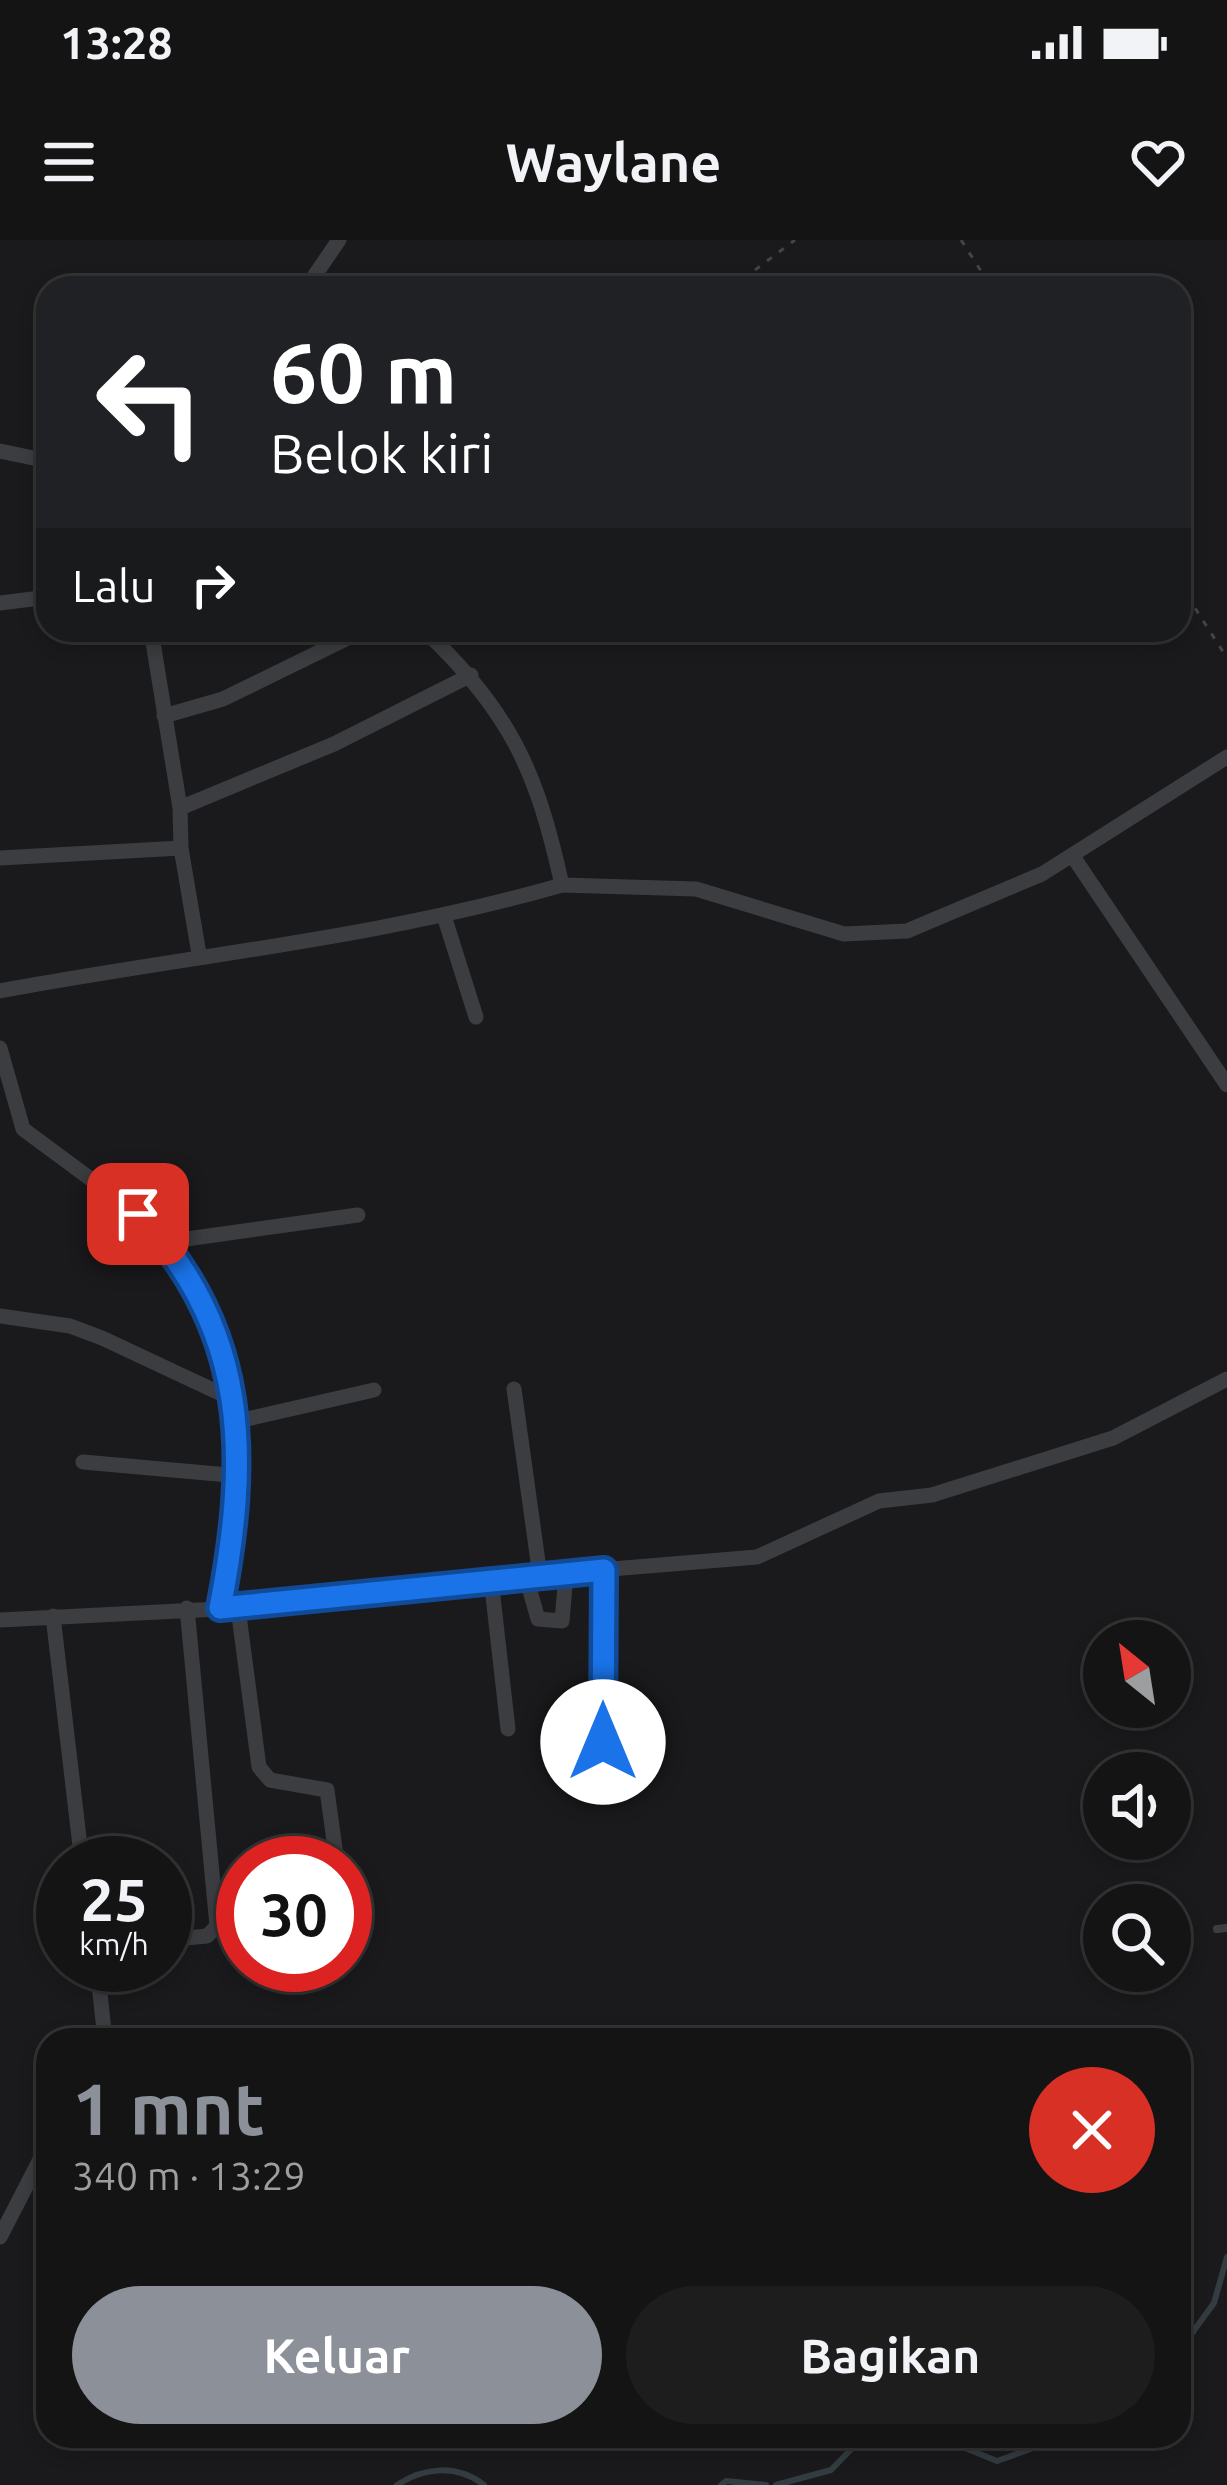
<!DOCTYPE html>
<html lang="id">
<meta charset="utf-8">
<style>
:root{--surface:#141415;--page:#1d1d1e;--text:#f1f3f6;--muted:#9d9ea0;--line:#333334;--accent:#8c9099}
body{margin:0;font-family:Ubuntu,sans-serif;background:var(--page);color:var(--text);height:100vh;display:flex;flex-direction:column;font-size:45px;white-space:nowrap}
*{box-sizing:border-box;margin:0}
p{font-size:39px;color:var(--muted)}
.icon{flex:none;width:66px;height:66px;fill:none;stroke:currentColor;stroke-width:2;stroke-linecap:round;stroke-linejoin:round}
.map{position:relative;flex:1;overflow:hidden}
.drawer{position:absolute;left:36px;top:1788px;width:1155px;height:420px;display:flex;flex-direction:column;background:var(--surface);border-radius:36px;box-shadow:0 6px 18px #0003,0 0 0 3px var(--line)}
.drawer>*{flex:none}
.hud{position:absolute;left:36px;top:36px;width:1155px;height:366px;border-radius:36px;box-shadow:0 6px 18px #0003,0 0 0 3px var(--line);background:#202124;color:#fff;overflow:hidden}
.needle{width:78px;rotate:330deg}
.buttons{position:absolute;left:1083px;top:1380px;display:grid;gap:24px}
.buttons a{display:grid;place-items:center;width:108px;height:108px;border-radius:50%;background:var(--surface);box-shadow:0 6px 18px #0003,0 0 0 3px var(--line);font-size:60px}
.speed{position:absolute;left:36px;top:1596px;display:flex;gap:24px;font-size:60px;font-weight:700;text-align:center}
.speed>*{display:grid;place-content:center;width:156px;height:156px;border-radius:50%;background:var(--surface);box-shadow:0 6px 18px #0003,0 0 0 3px var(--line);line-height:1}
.speed small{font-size:30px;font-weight:400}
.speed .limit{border:18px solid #d22;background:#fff;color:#111}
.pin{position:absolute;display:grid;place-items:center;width:102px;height:102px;color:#fff;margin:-51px;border-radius:24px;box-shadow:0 6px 18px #0006}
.me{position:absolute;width:132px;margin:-66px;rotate:0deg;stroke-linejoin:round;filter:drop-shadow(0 0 9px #0008)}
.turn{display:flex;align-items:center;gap:42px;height:252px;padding:0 36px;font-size:54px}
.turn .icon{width:156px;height:156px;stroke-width:2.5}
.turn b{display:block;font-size:84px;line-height:102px}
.then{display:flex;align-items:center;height:114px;padding:0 36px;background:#0003;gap:24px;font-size:45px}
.round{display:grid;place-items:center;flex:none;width:126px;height:126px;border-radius:63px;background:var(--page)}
.summary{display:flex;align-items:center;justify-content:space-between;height:204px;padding:0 36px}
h1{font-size:72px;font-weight:700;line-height:90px;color:var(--accent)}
.primary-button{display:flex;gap:24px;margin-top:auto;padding:24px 36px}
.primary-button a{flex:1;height:138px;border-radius:72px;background:var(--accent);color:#fff;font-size:48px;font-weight:700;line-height:138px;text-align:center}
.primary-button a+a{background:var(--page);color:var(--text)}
.status{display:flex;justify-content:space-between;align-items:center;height:84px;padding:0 60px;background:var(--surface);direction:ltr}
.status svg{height:33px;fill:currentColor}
header{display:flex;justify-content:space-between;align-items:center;height:156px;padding:0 36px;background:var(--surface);font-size:54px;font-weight:700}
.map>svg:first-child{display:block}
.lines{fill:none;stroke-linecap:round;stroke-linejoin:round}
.stream{stroke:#333c41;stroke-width:6}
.path{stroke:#424448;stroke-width:3;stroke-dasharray:6 9;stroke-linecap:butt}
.service{stroke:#3c3d41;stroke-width:8}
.minor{stroke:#3c3d41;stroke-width:15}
.route-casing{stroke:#114b97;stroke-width:30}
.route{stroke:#1a73e8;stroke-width:21}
</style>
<div class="status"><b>13:28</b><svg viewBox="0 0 49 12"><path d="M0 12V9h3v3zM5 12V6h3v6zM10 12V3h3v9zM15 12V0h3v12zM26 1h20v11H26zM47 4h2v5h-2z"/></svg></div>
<header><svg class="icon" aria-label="menu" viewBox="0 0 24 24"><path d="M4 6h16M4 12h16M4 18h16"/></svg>Waylane<svg class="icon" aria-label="heart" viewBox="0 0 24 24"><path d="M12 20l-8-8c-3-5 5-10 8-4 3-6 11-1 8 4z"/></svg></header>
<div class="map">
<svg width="1227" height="2245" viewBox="0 0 1227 2245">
<rect width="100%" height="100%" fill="#1a1a1c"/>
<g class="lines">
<path class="stream" d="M1179,2111l35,-48 13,-46
M936,2196l61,25 39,-14 12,-11
M397,2245c27,-18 60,-21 87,0
M721,2245l5,-4 40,4
M776,2245l55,-15 33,-34"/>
<path class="path" d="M961,0l31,48
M731,48l64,-48
M1179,343l48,75"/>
<path class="service" d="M1217,1689l10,-1"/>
<path class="minor" d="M306,48l33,-48
M0,211l48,10
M0,363l48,-6
M424,390c86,81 113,141 138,255l134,4 148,45 63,-3 135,-57 185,-117
M164,476l59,-17 141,-69
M180,568l154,-64 137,-69
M181,608l18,106
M1072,615l155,230
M0,618l181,-10 -1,-40 -29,-178
M445,679l31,98
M0,751c187,-35 379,-53 562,-106
M0,808l23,81 115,85 27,28 41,63 17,55 17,116 -20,132
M165,1002l193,-27
M0,1076l70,10 32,12 128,60
M514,1149l26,187
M234,1182l140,-32
M83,1222l157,14
M526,1337l12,42 24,2 4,-47
M491,1339l17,150
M238,1368l21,159 11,13 57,10 10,73
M53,1376l29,247
M0,1380l238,-12 253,-29 266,-22 122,-56 53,-6 181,-57 114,-59
M603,1502l1,-172
M165,1700l42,-4 10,-10 -30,-318
M97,1725l8,75
M0,1997l48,-93"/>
</g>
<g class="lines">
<defs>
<path id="route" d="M138,974c112,115 111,246 82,394l384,-38 -1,172"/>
</defs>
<use href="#route" class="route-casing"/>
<use href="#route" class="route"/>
</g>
</svg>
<div class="buttons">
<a><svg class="needle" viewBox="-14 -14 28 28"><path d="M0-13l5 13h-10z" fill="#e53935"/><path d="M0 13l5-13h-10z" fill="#9d9ea0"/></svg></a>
<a><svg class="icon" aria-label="sound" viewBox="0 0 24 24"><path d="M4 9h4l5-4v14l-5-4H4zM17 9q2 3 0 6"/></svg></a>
<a><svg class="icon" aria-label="search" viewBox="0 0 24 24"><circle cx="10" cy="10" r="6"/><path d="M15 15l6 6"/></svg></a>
</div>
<div class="speed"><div>25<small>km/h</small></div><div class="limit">30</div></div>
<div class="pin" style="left:138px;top:974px;background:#d93025"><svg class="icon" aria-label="arrive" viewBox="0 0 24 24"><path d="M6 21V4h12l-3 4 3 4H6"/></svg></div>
<svg class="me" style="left:603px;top:1502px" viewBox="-20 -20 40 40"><circle r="19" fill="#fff"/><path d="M0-13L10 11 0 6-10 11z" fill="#1a73e8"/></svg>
<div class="hud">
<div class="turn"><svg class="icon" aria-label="left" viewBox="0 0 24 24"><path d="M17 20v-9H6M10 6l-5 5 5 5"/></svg><div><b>60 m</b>Belok kiri</div></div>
<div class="then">Lalu<svg class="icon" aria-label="right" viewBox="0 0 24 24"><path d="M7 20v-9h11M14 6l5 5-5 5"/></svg></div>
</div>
<section class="drawer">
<div class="summary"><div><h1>1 mnt</h1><p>340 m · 13:29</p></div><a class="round" style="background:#d93025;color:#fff"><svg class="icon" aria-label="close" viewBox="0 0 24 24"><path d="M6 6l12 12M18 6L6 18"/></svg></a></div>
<div class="primary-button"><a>Keluar</a><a>Bagikan</a></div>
</section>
</div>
